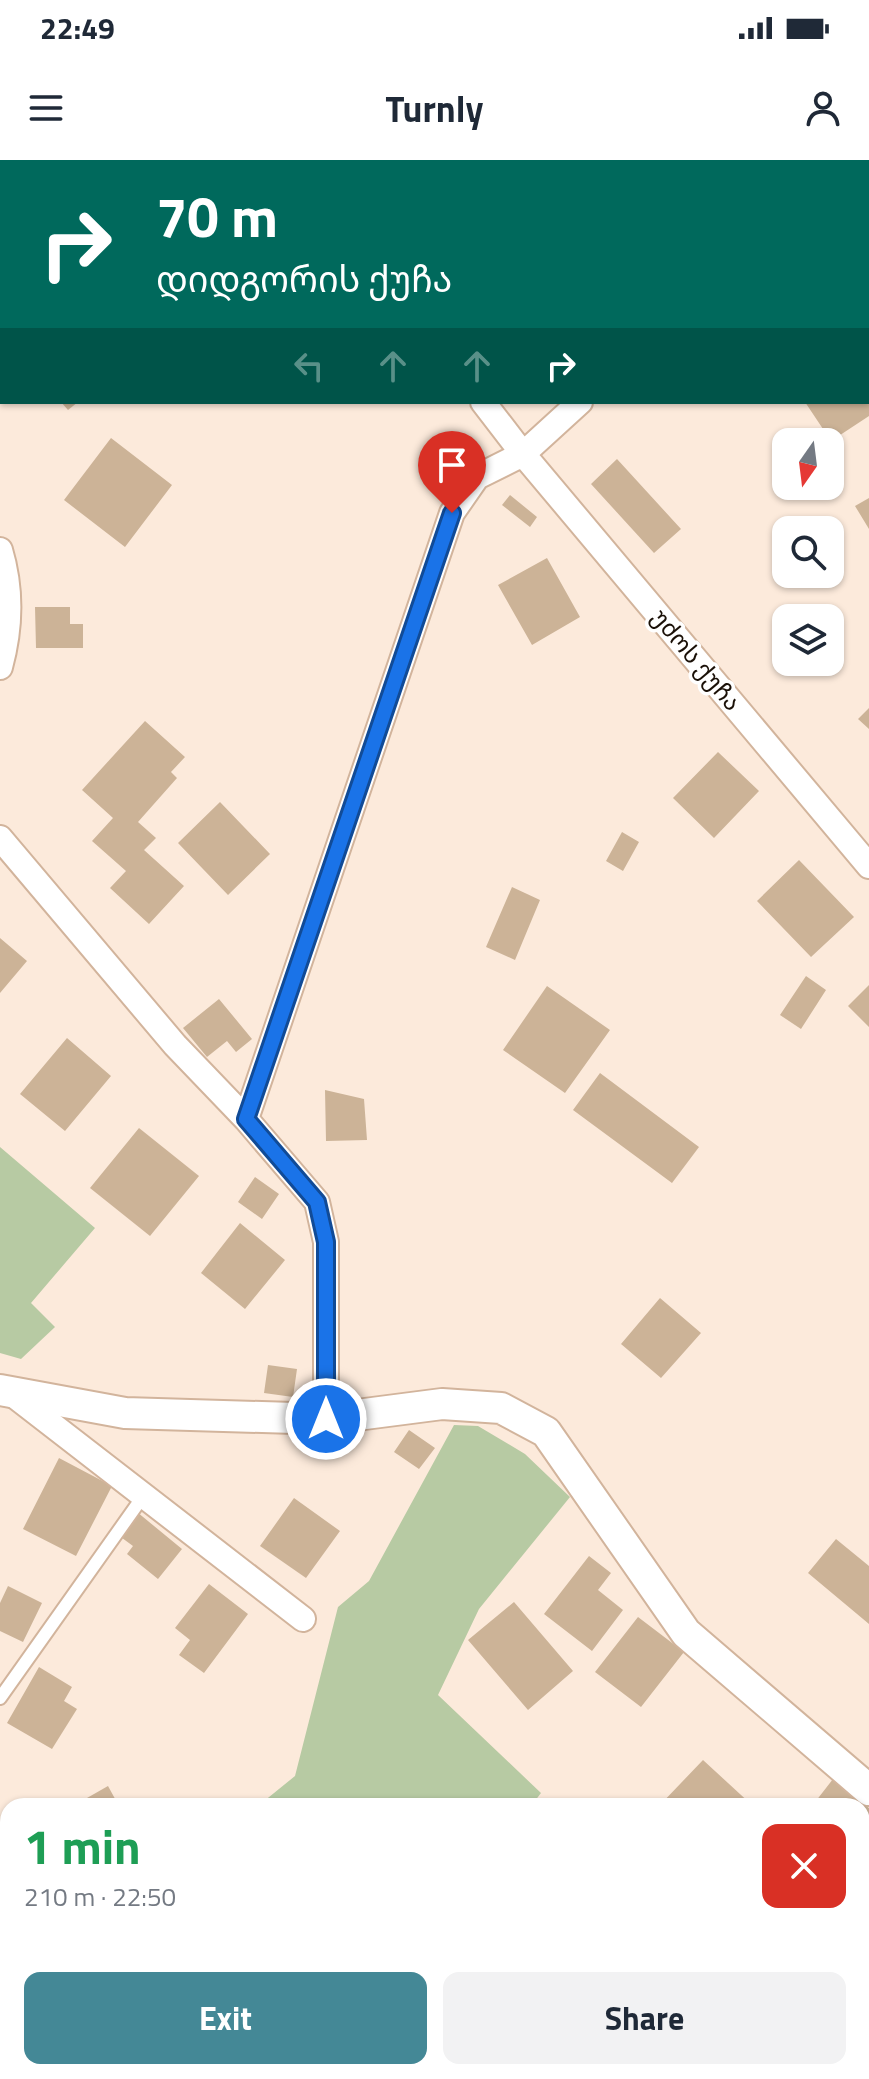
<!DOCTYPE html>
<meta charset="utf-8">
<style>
:root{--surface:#fff;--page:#f2f2f3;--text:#1f2937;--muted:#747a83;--accent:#448896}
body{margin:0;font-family:"Titillium Web","Noto Sans Georgian",sans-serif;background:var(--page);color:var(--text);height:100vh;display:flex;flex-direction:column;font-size:30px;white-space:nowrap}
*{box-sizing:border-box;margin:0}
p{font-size:26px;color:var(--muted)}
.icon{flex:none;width:44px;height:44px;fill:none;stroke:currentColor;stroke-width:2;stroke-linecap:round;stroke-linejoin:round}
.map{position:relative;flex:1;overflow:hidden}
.details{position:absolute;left:0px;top:1638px;width:870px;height:282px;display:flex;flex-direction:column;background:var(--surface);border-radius:24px 24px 0 0;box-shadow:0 2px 6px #0004}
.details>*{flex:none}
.hud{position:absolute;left:0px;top:0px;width:870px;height:244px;box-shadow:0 2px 6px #0004;background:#00695c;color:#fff;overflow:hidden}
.needle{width:52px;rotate:194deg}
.buttons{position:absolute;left:772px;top:268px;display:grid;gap:16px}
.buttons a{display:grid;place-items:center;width:72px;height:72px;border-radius:16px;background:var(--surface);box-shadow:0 2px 6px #0004;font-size:40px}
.pin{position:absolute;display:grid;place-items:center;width:68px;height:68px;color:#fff;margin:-82px -34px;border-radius:50% 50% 50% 0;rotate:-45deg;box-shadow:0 0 8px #0007}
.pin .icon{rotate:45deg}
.me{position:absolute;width:88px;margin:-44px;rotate:0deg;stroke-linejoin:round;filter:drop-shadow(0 0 6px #0008)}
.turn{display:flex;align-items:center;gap:28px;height:168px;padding:0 24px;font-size:36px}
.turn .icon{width:104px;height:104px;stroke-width:2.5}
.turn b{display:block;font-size:56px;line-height:68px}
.lanes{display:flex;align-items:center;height:76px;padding:0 24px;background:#0003;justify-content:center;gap:40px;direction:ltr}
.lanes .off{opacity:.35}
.round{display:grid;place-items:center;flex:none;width:84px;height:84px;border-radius:16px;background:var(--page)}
.headline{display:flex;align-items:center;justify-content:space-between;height:136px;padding:0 24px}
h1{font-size:48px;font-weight:700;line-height:60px;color:#1e9e55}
.cta{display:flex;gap:16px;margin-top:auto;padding:16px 24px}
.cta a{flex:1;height:92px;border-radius:16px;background:var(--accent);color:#fff;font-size:32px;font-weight:700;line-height:92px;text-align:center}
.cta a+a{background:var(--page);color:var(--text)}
.status{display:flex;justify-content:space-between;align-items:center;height:56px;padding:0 40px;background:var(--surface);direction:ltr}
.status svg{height:22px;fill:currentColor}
header{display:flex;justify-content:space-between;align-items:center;height:104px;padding:0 24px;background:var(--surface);font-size:36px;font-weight:700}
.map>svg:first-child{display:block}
.green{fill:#b7caa3}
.building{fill:#ccb397}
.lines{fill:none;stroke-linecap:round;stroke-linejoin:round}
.service-casing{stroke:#d2b49c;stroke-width:16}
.minor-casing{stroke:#d2b49c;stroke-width:28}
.tertiary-casing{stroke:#d2b49c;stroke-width:34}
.path{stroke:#938579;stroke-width:5;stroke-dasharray:6 4;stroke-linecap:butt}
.service{stroke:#fff;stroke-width:12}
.minor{stroke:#fff;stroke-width:24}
.tertiary{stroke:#fff;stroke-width:30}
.route-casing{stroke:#114b97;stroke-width:20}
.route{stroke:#1a73e8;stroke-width:14}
.labels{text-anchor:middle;stroke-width:7;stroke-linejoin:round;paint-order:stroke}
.street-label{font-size:24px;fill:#1a1007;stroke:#fff}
</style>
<div class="status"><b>22:49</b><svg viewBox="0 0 49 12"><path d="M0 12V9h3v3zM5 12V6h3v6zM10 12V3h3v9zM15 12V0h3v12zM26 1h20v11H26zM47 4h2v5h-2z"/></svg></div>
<header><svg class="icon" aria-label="menu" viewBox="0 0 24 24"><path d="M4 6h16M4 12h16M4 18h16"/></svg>Turnly<svg class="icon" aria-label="person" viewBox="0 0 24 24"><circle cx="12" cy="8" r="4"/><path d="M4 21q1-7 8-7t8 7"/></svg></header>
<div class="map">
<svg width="869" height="1919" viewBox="0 0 869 1919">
<rect width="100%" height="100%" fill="#fceadb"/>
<path class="green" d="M0,987l95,81 -64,75 24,24 -34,32 -21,-6z
M454,1265l24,1 47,28 45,43 -91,112 -41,86 103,98 -10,13h-273l37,-30 43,-169 31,-26z
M0,1851l8,1v60h270l-3,7h-275z
M862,1860l7,5v54h-198l6,-7h185z"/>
<path class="building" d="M61,242h17l-10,8z
M805,242h64v14l-38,25z
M111,278l61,47 -47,62 -61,-47z
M617,299l64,70 -27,24 -63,-69z
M510,335l27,22 -7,10 -28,-22z
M869,338v31l-14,-23z
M547,398l33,59 -48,28 -34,-60z
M35,447h35v17h13v24h-47z
M869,548v21l-11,-10z
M145,561l40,36 -14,15 6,6 -39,44 18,16 -12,12 40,36 -35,38 -39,-36 16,-17 -34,-30 21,-23 -31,-28z
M718,592l41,39 -45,47 -41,-40z
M220,642l50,52 -42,41 -50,-52z
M622,672l17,10 -16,29 -17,-10z
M799,700l55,57 -43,40 -54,-56z
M512,727l28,13 -25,60 -29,-13z
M0,778l27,23 -27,32z
M806,816l20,14 -25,39 -21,-14z
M869,825v42l-21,-21z
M547,826l63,44 -45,63 -62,-43z
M219,839l33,40 -16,13 -9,-11 -20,16 -24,-29z
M67,878l44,38 -46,55 -45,-37z
M600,913l99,74 -27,36 -99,-73z
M325,930l39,9 3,41 -41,1z
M139,968l60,48 -49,60 -60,-48z
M255,1017l24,17 -17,25 -24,-17z
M240,1063l45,37 -40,49 -44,-36z
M660,1138l41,35 -40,45 -40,-34z
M268,1205l29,4 -4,28 -29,-4z
M409,1270l26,18 -16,21 -25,-17z
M59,1298l53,28 -36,70 -53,-27z
M294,1338l46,33 -34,47 -46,-32z
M137,1352l45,37 -24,30 -31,-25 6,-8 -15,-11z
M836,1379l33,27v58l-61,-51z
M589,1396l22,17 -13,17 25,20 -31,41 -48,-37z
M209,1424l39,30 -44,59 -25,-18 11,-15 -15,-12z
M8,1426l34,17 -19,39 -23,-11v-28z
M514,1442l59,69 -45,39 -60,-70z
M638,1457l46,35 -43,55 -46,-35z
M39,1507l33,20 -8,14 13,8 -25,40 -45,-26z
M703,1600l50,46h-94z
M833,1619l36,29v25l-7,8v-35h-50z
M108,1626l11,20h-46z
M0,1671l8,5v76l-8,-5z
M8,1774v27l-8,-13v-9z
M862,1788l7,7v63l-7,-8z
M535,1912h34l7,7h-48z
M784,1912h50l-5,7h-50z"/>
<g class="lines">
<defs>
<path id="service" d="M0,1538l144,-203
M438,1919l7,-7"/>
<path id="minor" d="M298,0l2,2
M839,2l2,-2
M483,242l40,52 346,412
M0,390c12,40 11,77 0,117
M0,678l175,207 71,74
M11,1233l292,226
M326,1259v-177l-9,-40 -71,-83 206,-606 25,-36 46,-23 57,-52
M652,1912l9,7"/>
<path id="tertiary" d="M0,1230l125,23 201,6 116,-15 59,4 45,24 140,201 183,157"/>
</defs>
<use href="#service" class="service-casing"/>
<use href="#minor" class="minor-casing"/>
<use href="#tertiary" class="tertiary-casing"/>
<path class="path" d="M628,0l2,2"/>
<use href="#service" class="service"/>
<use href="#minor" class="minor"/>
<use href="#tertiary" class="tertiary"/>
</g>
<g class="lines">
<defs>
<path id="route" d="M326,1259v-177l-9,-40 -71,-83 206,-606"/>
</defs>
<use href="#route" class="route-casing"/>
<use href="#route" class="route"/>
</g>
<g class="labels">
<g class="street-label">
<text transform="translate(696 500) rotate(50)" y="8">უძოს ქუჩა</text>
</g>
</g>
</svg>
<div class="buttons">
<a><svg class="needle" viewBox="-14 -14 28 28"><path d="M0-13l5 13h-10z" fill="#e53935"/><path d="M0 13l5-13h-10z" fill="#747a83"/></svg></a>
<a><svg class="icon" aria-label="search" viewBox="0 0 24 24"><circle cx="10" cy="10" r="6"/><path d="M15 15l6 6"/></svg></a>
<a><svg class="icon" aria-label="layers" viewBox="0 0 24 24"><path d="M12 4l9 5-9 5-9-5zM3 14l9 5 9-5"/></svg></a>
</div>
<div class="pin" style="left:452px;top:353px;background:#d93025"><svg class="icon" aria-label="arrive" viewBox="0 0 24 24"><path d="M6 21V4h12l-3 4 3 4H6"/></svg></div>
<svg class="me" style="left:326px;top:1259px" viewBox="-20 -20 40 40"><circle r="17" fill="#1a73e8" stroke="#fff" stroke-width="3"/><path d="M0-11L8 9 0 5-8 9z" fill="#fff"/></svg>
<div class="hud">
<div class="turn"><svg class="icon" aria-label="right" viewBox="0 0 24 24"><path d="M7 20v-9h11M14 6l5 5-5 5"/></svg><div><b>70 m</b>დიდგორის ქუჩა</div></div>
<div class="lanes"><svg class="icon off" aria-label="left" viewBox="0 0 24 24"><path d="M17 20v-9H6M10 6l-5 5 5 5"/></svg><svg class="icon off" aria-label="ahead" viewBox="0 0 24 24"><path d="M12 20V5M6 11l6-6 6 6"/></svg><svg class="icon off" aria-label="ahead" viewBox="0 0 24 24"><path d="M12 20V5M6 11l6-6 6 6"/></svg><svg class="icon" aria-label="right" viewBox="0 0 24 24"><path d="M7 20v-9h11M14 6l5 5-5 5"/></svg></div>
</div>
<section class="details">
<div class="headline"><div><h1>1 min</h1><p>210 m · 22:50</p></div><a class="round" style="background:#d93025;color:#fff"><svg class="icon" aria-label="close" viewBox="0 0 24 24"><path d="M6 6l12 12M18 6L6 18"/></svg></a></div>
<div class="cta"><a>Exit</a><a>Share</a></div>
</section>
</div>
